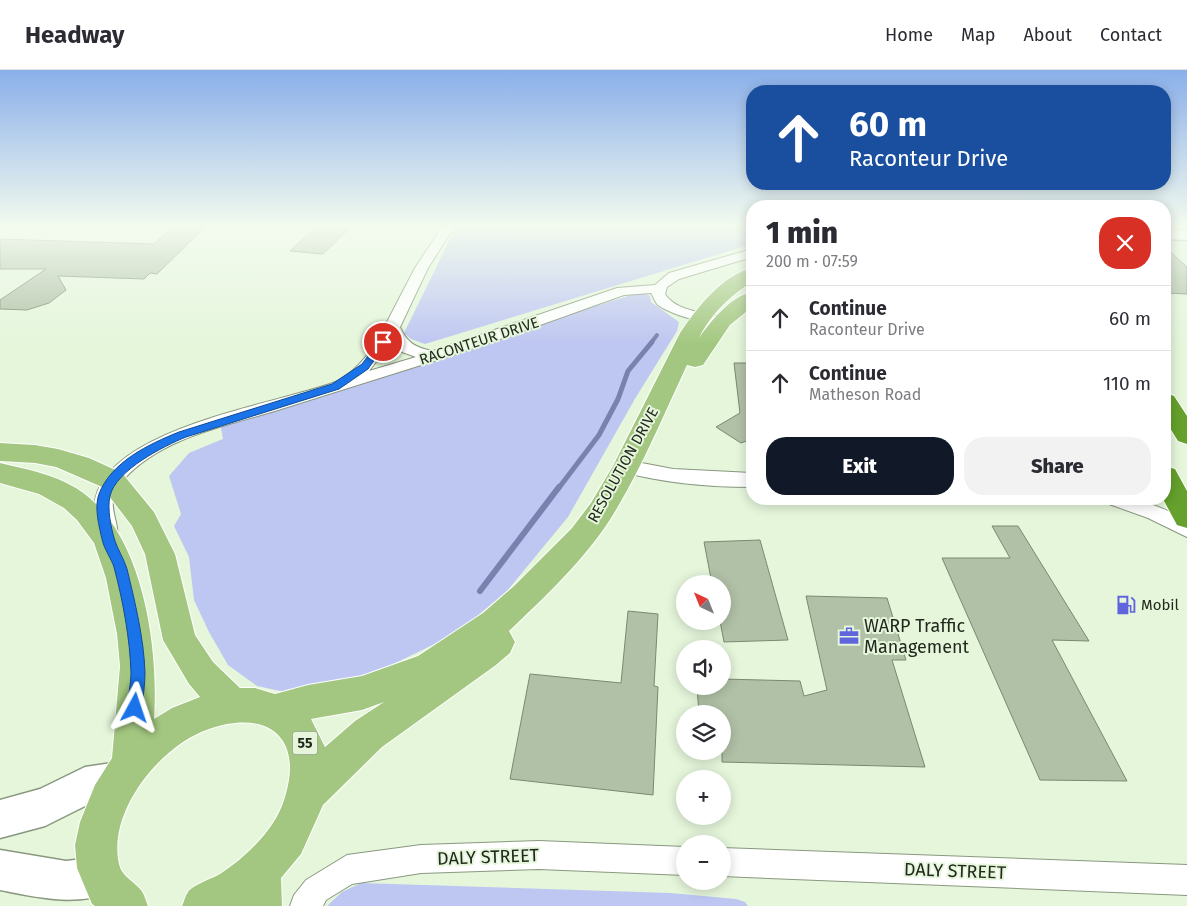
<!DOCTYPE html>
<meta charset="utf-8">
<style>
:root{--surface:#fff;--page:#f2f2f3;--text:#2b2b33;--muted:#7c7c81;--line:#e1e1e2;--accent:#111827}
body{margin:0;font-family:"Fira Sans",sans-serif;background:var(--page);color:var(--text);height:100vh;display:flex;flex-direction:column;font-size:19px;white-space:nowrap}
*{box-sizing:border-box;margin:0}
p{font-size:16px;color:var(--muted)}
.icon{flex:none;width:28px;height:28px;fill:none;stroke:currentColor;stroke-width:2;stroke-linecap:round;stroke-linejoin:round}
.map{position:relative;flex:1;overflow:hidden}
.side{position:absolute;left:746px;top:130px;width:425px;height:305px;display:flex;flex-direction:column;background:var(--surface);border-radius:20px;box-shadow:0 2px 12px #0003}
.side>*{flex:none}
.guide{position:absolute;left:746px;top:15px;width:425px;height:105px;border-radius:20px;box-shadow:0 2px 12px #0003;background:#1a4fa0;color:#fff;overflow:hidden}
.needle{width:32px;rotate:317deg}
.fabs{position:absolute;left:676px;top:505px;display:grid;gap:10px}
.fabs a{display:grid;place-items:center;width:55px;height:55px;border-radius:50%;background:var(--surface);box-shadow:0 2px 12px #0003;font-size:25px}
.pin{position:absolute;display:grid;place-items:center;width:42px;height:42px;color:#fff;margin:-21px;border:2px solid #fff;border-radius:50%;box-shadow:0 1px 5px #0007}
.me{position:absolute;width:55px;margin:-28px;rotate:5deg;stroke-linejoin:round;filter:drop-shadow(0 0 4px #0008)}
.turn{display:flex;align-items:center;gap:18px;height:105px;padding:0 20px;font-size:22px}
.turn .icon{width:65px;height:65px;stroke-width:2.5}
.turn b{display:block;font-size:35px;line-height:42px}
.round{display:grid;place-items:center;flex:none;width:52px;height:52px;border-radius:20px;background:var(--page)}
.head{display:flex;align-items:center;justify-content:space-between;height:85px;padding:0 20px}
h1{font-size:30px;font-weight:800;line-height:38px}
.button{display:flex;gap:10px;margin-top:auto;padding:10px 20px}
.button a{flex:1;height:58px;border-radius:20px;background:var(--accent);color:#fff;font-size:20px;font-weight:800;line-height:58px;text-align:center}
.button a+a{background:var(--page);color:var(--text)}
ul{padding:0;list-style:none}
li{display:flex;align-items:center;gap:15px;height:65px;padding:0 20px;border-top:1px solid var(--line)}
li div{flex:1}
li b{display:block;font-size:19px}
li em{font-style:normal}
header{display:flex;align-items:center;gap:30px;box-sizing:border-box;height:70px;padding:0 25px;background:var(--surface);border-bottom:1px solid var(--line)}
header strong{font-size:24px}
nav{display:flex;gap:28px;margin-inline-start:auto;font-size:18px}
.map>svg:first-child{display:block}
.green{fill:#bec6f2}
.lines{fill:none;stroke-linecap:round;stroke-linejoin:round}
.stream-far2{stroke:#7882ae;stroke-width:4}
.stream-far1{stroke:#7882ae;stroke-width:5}
.stream{stroke:#7882ae;stroke-width:6}
.building{fill:#b1c1a7;stroke:#7a8971}
.street-casing{stroke:#89987f;stroke-width:2}
.secondary-casing{stroke:#89987f;stroke-width:3}
.primary-casing{stroke:#fff;stroke-width:2}
.highway-casing{stroke:#fff;stroke-width:2}
.street{fill:#fff;fill-rule:evenodd}
.secondary{fill:#fff;fill-rule:evenodd}
.primary{fill:#a3c780;fill-rule:evenodd}
.highway{fill:#65a12c;fill-rule:evenodd}
.route{fill:#1a73e8;stroke:#114b97}
.labels{text-anchor:middle;stroke-width:4;stroke-linejoin:round;paint-order:stroke}
.shield{fill:#e5f6db;stroke:#5c6657;stroke-width:1}
.shield-label{font-size:14px;font-weight:bold;fill:#22281e}
.street-label{font-size:15px;fill:#22281e;stroke:#e5f6db}
.poi-label{font-size:15px;fill:#22281e;stroke:#e5f6db;text-anchor:start}
.near-poi-label{font-size:18px;fill:#22281e;stroke:#e5f6db;text-anchor:start}
.near-street-label{font-size:18px;fill:#22281e;stroke:#e5f6db}
</style>
<header>
<strong>Headway</strong>
<nav><a>Home</a><a>Map</a><a>About</a><a>Contact</a></nav>
</header>
<div class="map">
<svg width="1187" height="836" viewBox="0 0 1187 836">
<rect width="100%" height="100%" fill="#e5f6db"/>
<path class="green" d="M459,157h293v17l-327,100 -14,-5 -7,-6 50,-102z
M641,222l9,4 1,6 28,20 -2,9 -41,66 -68,120 -61,74 -50,42 -88,43 -84,16 -28,-6 -29,-21 -19,-33 -15,-32 -5,-43 -15,-31 7,-12 -12,-38 20,-23 34,-14 -3,-17z
M361,813l309,10 66,6 9,3 3,4h-421l15,-14z"/>
<g class="lines">
<path class="stream-far2" d="M651,273l6,-8"/>
<path class="stream-far1" d="M558,419l41,-54 19,-36 10,-28 24,-29"/>
<path class="stream" d="M480,521l79,-104"/>
</g>
<path class="building" d="M172,157h33l-48,47 -7,-1 -6,6 -86,-3 8,14 -17,13 -22,7 -27,-1v-9l46,-31h-46v-30l154,5z
M316,157h35l-28,27 -33,-3z
M1165,177l22,20v27l-22,-1z
M734,293h18v76l-11,4 -25,-16 24,-14z
M992,456h26l71,115 -37,-1 75,141 -87,-1 -98,-222h68z
M760,470l28,100 -64,2 -4,-21h2v-37h-10l-8,-42z
M806,526l81,2 19,62h-14l33,107 -203,-5v-48h-23l-2,-28h25v-7l78,2 4,15 23,-6z
M628,541l30,3 -4,72 4,1 -5,108 -143,-16 20,-105 91,9z"/>
<g class="lines">
<defs>
<path id="street" d="M442,157h12l-26,41 -28,59c7,16 16,21 33,24l184,-63 38,-3 14,-12 83,-24v8l-73,22 -12,8 -2,7c11,18 43,19 62,24l2,3 -2,3c-14,3 -59,-10 -70,-20 -2,-3 -4,-8 -6,-11l-27,2c-62,22 -124,45 -187,65 -53,17 -106,33 -159,50 -52,16 -116,27 -154,69 -25,26 1,44 -9,64l-7,2 -7,-2c-4,-7 -5,-15 -6,-22 -17,-91 184,-116 243,-140 13,-6 26,-22 36,-34l41,-79zM392,271l10,11 14,5 -47,14z
M626,390l47,9 79,4v14c-44,0 -90,-4 -132,-16l-3,-5 3,-5z
M1106,429c34,-2 52,7 81,21v17l-39,-19 -39,-14z
M539,771l146,6v28l-146,-6 -118,4 -69,11 -26,16 -3,6h-33l4,-11 12,-15 41,-25 74,-10z
M722,778l465,17v30l-465,-19z"/>
<path id="secondary" d="M1165,159l22,1v10l-22,-1z
M119,692l13,6 6,13 -6,13 -13,6 -30,4 -44,22 -45,12v-38l40,-11 45,-22z
M0,780l66,11 34,-4 14,7 7,14 -7,14c-40,14 -73,6 -114,-2z"/>
<path id="primary" d="M752,198v14c-21,13 -42,33 -53,56 12,-17 32,-42 53,-46v15l-22,18 -27,40 -8,2 -8,-2c-24,51 -46,105 -76,153 -25,40 -68,81 -102,113l6,11 -5,11 -14,12 -114,82 -59,58 -22,49 -20,24 1,28h-100c2,-4 3,-10 6,-14 3,-6 25,-14 32,-18 27,-18 56,-45 65,-77 19,-61 -19,-88 -76,-68 -48,16 -102,82 -90,135 2,11 14,17 21,25 4,4 6,12 8,17h-53l-3,-2 -15,-36 -2,-23 5,-23 15,-37 17,-27 8,-92 -3,-32 -11,-56 -12,-35 -17,-23 -13,-12 -25,-14 -39,-11v-20c25,6 53,11 76,25 67,41 83,159 78,231l18,-11 28,-11 -11,-13 -26,-44 -18,-86 -13,-28 -30,-39 -46,-20 -21,-4 -35,-2v-18l35,2 23,4 31,9 33,15 32,39 21,42 20,81 18,27 27,26h15l20,6 33,-9 54,-9 56,-20 65,-43 30,-26 59,-59 19,-25 22,-37 67,-133c17,-25 41,-57 72,-65zM384,632l-29,19 -30,26 -14,-28 51,-9z"/>
<path id="highway" d="M1165,323l9,3 13,20v28l-9,-3 -13,-21z
M1165,396l10,3 12,22v37l-10,-3 -14,-26h2z"/>
</defs>
<use href="#street" class="street-casing"/>
<use href="#secondary" class="secondary-casing"/>
<use href="#primary" class="primary-casing"/>
<use href="#highway" class="highway-casing"/>
<use href="#street" class="street"/>
<use href="#secondary" class="secondary"/>
<use href="#primary" class="primary"/>
<use href="#highway" class="highway"/>
</g>
<linearGradient id="sky" x2="0" y2="1"><stop stop-color="#8aafea"/><stop offset="0.57" stop-color="#f3fbef"/><stop offset="1" stop-color="#f3fbef" stop-opacity="0"/></linearGradient>
<rect width="1187" height="274" fill="url(#sky)"/>
<path class="route" d="M383,269l4,3 -19,27 -29,20 -153,48c-22,9 -70,33 -76,59 -3,13 1,32 5,45 3,9 9,18 12,28 8,33 17,70 18,104 0,12 -2,23 -3,35l-2,5 -5,2 -5,-2 -3,-5c1,-12 4,-23 4,-35 -1,-34 -8,-72 -17,-106 -3,-9 -10,-18 -12,-28 -3,-13 -8,-32 -3,-45 12,-32 50,-50 80,-62l153,-48 30,-20 18,-24z"/>
<defs>
<symbol id="fuel-bare" viewBox="-9 -9 18 18"><path d="M-5.5-6h7V0h2V4h1.3V-2.5L3-4.5l.8-.8L6-3V5H2.5V1h-1V6h-7ZM-4.2-4.7v3.2H.2V-4.7Z" fill="#6065dd" stroke="#e5f6db" stroke-width="2.5" paint-order="stroke"/></symbol>
<symbol id="office-bare" viewBox="-9 -9 18 18"><path d="M-6-3h4V-5.5h4V-3h4V5H-6ZM-1-4.5V-3h2v-1.5ZM-6 0V1H6V0Z" fill="#6065dd" stroke="#e5f6db" stroke-width="2.5" paint-order="stroke"/></symbol>
</defs>
<g fill-rule="evenodd">
<use href="#fuel-bare" x="1112" y="521" width="28" height="28"/>
<use href="#office-bare" x="835" y="552" width="28" height="28"/>
</g>
<g class="labels">
<rect class="shield" x="292.5" y="661.5" width="25" height="23" rx="4"/>
<g class="shield-label">
<text x="305" y="678">55</text>
</g>
<g class="street-label">
<text transform="translate(479 271) rotate(-18)" y="5">RACONTEUR DRIVE</text>
<text transform="translate(623 395) rotate(-61)" y="5">RESOLUTION DRIVE</text>
</g>
<g class="poi-label">
<text x="1141" y="540">Mobil</text>
</g>
<g class="near-poi-label">
<text x="864" y="562">WARP Traffic<tspan x="864" dy="21">Management</tspan></text>
</g>
<g class="near-street-label">
<text transform="translate(488 787) rotate(-2)" y="6">DALY STREET</text>
<text transform="translate(955 801) rotate(2)" y="6">DALY STREET</text>
</g>
</g>
</svg>
<div class="fabs">
<a><svg class="needle" viewBox="-14 -14 28 28"><path d="M0-13l5 13h-10z" fill="#e53935"/><path d="M0 13l5-13h-10z" fill="#7c7c81"/></svg></a>
<a><svg class="icon" aria-label="sound" viewBox="0 0 24 24"><path d="M4 9h4l5-4v14l-5-4H4zM17 9q2 3 0 6"/></svg></a>
<a><svg class="icon" aria-label="layers" viewBox="0 0 24 24"><path d="M12 4l9 5-9 5-9-5zM3 14l9 5 9-5"/></svg></a>
<a>+</a>
<a>−</a>
</div>
<div class="pin" style="left:383px;top:272px;background:#d93025"><svg class="icon" aria-label="arrive" viewBox="0 0 24 24"><path d="M6 21V4h12l-3 4 3 4H6"/></svg></div>
<svg class="me" style="left:135px;top:638px" viewBox="-20 -20 40 40"><path d="M0-17L14 15 0 8-14 15z" fill="#1a73e8" stroke="#fff" stroke-width="4"/></svg>
<div class="guide">
<div class="turn"><svg class="icon" aria-label="ahead" viewBox="0 0 24 24"><path d="M12 20V5M6 11l6-6 6 6"/></svg><div><b>60 m</b>Raconteur Drive</div></div>
</div>
<section class="side">
<div class="head"><div><h1>1 min</h1><p>200 m · 07:59</p></div><a class="round" style="background:#d93025;color:#fff"><svg class="icon" aria-label="close" viewBox="0 0 24 24"><path d="M6 6l12 12M18 6L6 18"/></svg></a></div>
<ul>
<li><svg class="icon" aria-label="ahead" viewBox="0 0 24 24"><path d="M12 20V5M6 11l6-6 6 6"/></svg><div><b>Continue</b><p>Raconteur Drive</p></div><em>60 m</em></li>
<li><svg class="icon" aria-label="ahead" viewBox="0 0 24 24"><path d="M12 20V5M6 11l6-6 6 6"/></svg><div><b>Continue</b><p>Matheson Road</p></div><em>110 m</em></li>
</ul>
<div class="button"><a>Exit</a><a>Share</a></div>
</section>
</div>
